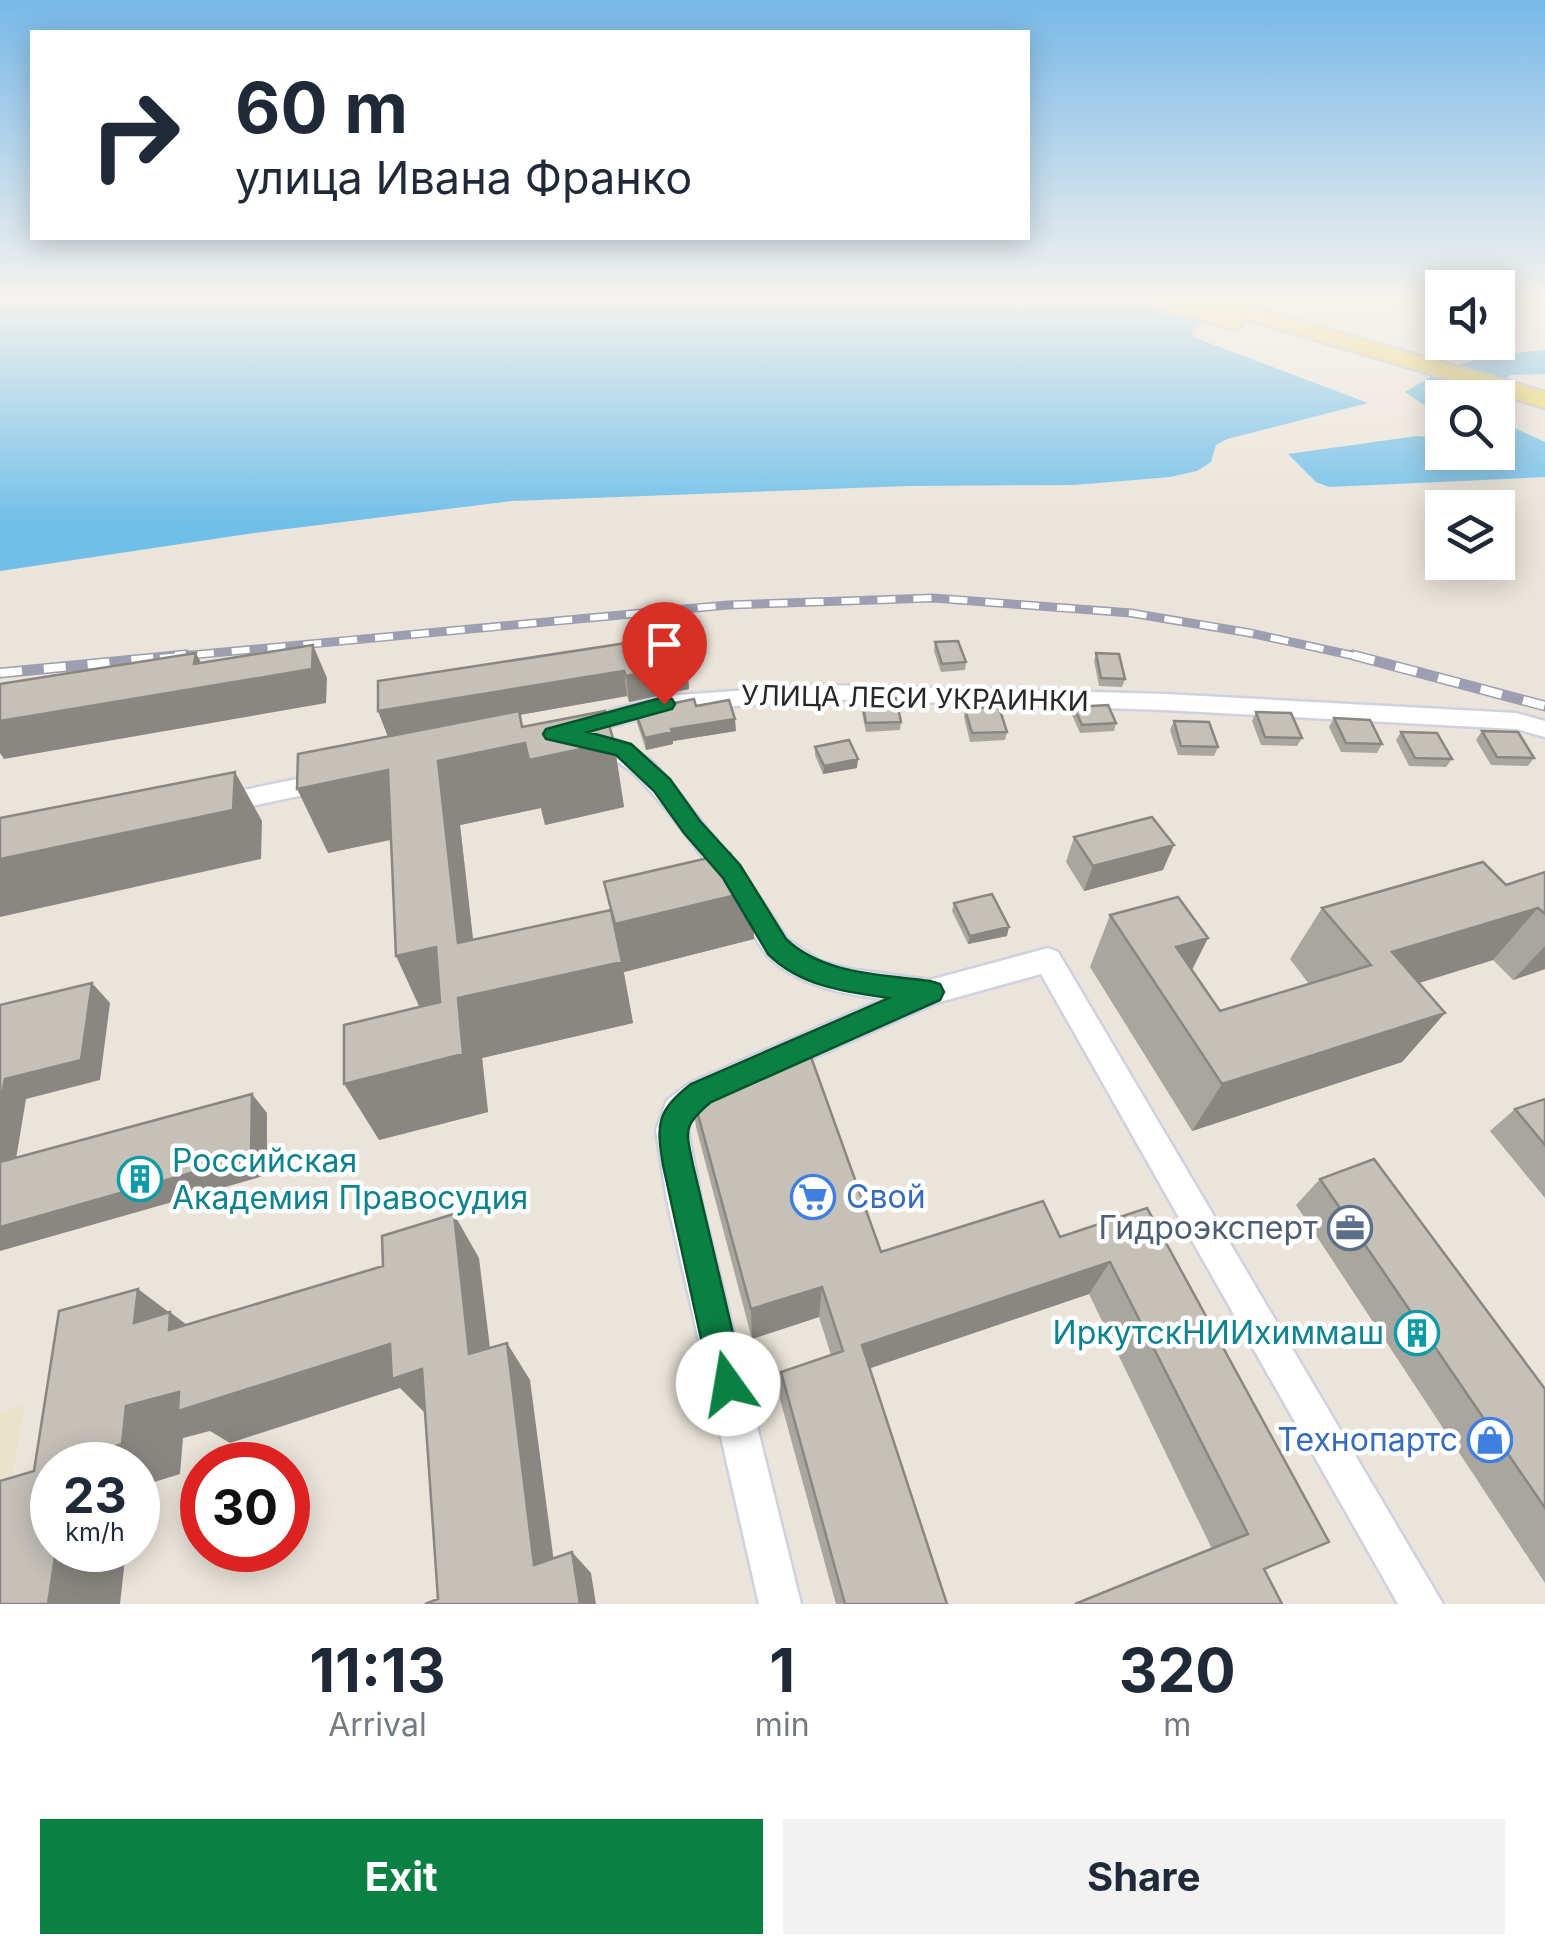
<!DOCTYPE html>
<meta charset="utf-8">
<style>
:root{--surface:#fff;--page:#f2f2f3;--text:#1f2937;--muted:#747a83;--accent:#0b8043}
body{margin:0;font-family:Inter,sans-serif;background:var(--page);color:var(--text);height:100vh;display:flex;flex-direction:column;font-size:38px;white-space:nowrap}
*{box-sizing:border-box;margin:0}
p{font-size:32px;color:var(--muted)}
.icon{flex:none;width:55px;height:55px;fill:none;stroke:currentColor;stroke-width:2;stroke-linecap:round;stroke-linejoin:round}
.map{position:relative;height:1604px;overflow:hidden}
.side{display:flex;flex-direction:column;background:var(--surface);flex:1}
.side>*{flex:none}
.banner{position:absolute;left:30px;top:30px;width:1000px;height:210px;border-radius:0px;box-shadow:0 5px 25px #0003;background:#fff;color:var(--text);overflow:hidden}
.fabs{position:absolute;left:1425px;top:270px;display:grid;gap:20px}
.fabs a{display:grid;place-items:center;width:90px;height:90px;border-radius:0px;background:var(--surface);box-shadow:0 5px 25px #0003;font-size:50px}
.speed{position:absolute;left:30px;top:1442px;display:flex;gap:20px;font-size:50px;font-weight:700;text-align:center}
.speed>*{display:grid;place-content:center;width:130px;height:130px;border-radius:50%;background:var(--surface);box-shadow:0 5px 25px #0003;line-height:1}
.speed small{font-size:25px;font-weight:400}
.speed .limit{border:15px solid #d22;background:#fff;color:#111}
.pin{position:absolute;display:grid;place-items:center;width:85px;height:85px;color:#fff;margin:-102px -42px;border-radius:50% 50% 50% 0;rotate:-45deg;box-shadow:0 0 10px #0007}
.pin .icon{rotate:45deg}
.me{position:absolute;width:110px;margin:-55px;rotate:347deg;stroke-linejoin:round;filter:drop-shadow(0 0 8px #0008)}
.turn{display:flex;align-items:center;gap:35px;height:210px;padding:0 40px;font-size:45px}
.turn .icon{width:130px;height:130px;stroke-width:2.5}
.turn b{display:block;font-size:70px;line-height:85px}
.eta{display:flex;justify-content:space-evenly;align-items:center;height:170px;text-align:center}
.eta b{font-size:60px;font-weight:700;line-height:70px}
.button{display:flex;gap:20px;margin-top:auto;padding:20px 40px}
.button a{flex:1;height:115px;border-radius:0px;background:var(--accent);color:#fff;font-size:40px;font-weight:700;line-height:115px;text-align:center}
.button a+a{background:var(--page);color:var(--text)}
.map>svg:first-child{display:block}
.education{fill:#ebe3c9}
.water{fill:#6fbfe9}
.lines{fill:none;stroke-linecap:round;stroke-linejoin:round}
.street-casing{stroke:#cfd1e0;stroke-width:5}
.primary-casing{stroke:#c3c3c3;stroke-width:5}
.street{fill:#fff;fill-rule:evenodd}
.primary{fill:#ead45e;fill-rule:evenodd}
.rail-far1-casing{stroke:#9d9eb1;stroke-width:9}
.rail-casing{stroke:#9d9eb1;stroke-width:11}
.rail-far1{stroke:#fff;stroke-width:6;stroke-dasharray:18;stroke-linecap:butt}
.rail{stroke:#fff;stroke-width:8;stroke-dasharray:22;stroke-linecap:butt}
.wall{fill:#a9a69f}
.shaded-wall{fill:#8a8782}
.building{fill:#c5c1b9;stroke:#8a8782;stroke-width:2.5}
.route{fill:#0b8043;stroke:#07532c;stroke-width:2.5}
.labels{text-anchor:middle;stroke-width:9;stroke-linejoin:round;paint-order:stroke}
.street-label{font-size:28px;fill:#282828;stroke:#fff}
.near-culture-label{font-size:32px;fill:#0d838f;stroke:#fff;text-anchor:start}
.near-shop-label{font-size:32px;fill:#366cbe;stroke:#fff;text-anchor:start}
.near-service-label{font-size:32px;fill:#4e5e75;stroke:#fff;text-anchor:end}
</style>
<div class="map">
<svg width="1545" height="1604" viewBox="0 0 1545 1604">
<rect width="100%" height="100%" fill="#eae4da"/>
<path class="education" d="M25,1405l-25,141v-134z"/>
<path class="water" d="M0,302h1221l-15,20 -15,9 2,6 175,66 -141,36 -11,6 -5,17 -14,9 -27,6 -96,8 -167,1 -395,15 -258,32 -254,38z
M1545,350v24l-35,1 -23,22 -45,1v12l-9,1 -28,-19c52,-33 79,-36 140,-42z
M1517,429l28,13v35l-216,10 -13,-5 -28,-28 129,-18 25,2v14h56v-22z"/>
<g class="lines">
<defs>
<path id="street" d="M819,685l346,9 351,19 29,8v16l-29,-8 -351,-19 -346,-11 -155,13 -71,19 36,14 27,20 91,113 40,61 33,22 29,8 81,11 118,-32 10,4 385,652h-45l-357,-630 -105,29 -224,100 -21,17 -3,10 13,70 100,404h-42l-92,-404 -11,-70 11,-30 23,-17 193,-84c-38,-5 -86,-13 -114,-42 -13,-14 -21,-36 -33,-52 -27,-40 -65,-94 -99,-128 -22,-23 -57,-28 -73,-49l4,-6 96,-26z
M327,773l9,3 3,6 -3,6 -117,25 -9,-3 -4,-6 4,-6 9,-3z"/>
<path id="primary" d="M1154,302l47,4 -2,-4h34l312,90v16l-303,-90 -1,9 -8,2 -76,-22z"/>
</defs>
<use href="#street" class="street-casing"/>
<use href="#primary" class="primary-casing"/>
<use href="#street" class="street"/>
<use href="#primary" class="primary"/>
<defs>
<path id="rail-far1" d="M160,658l568,-53 205,-7 198,15 119,20 114,25"/>
<path id="rail" d="M1353,655l192,51
M0,673l186,-18"/>
</defs>
<use href="#rail-far1" class="rail-far1-casing"/>
<use href="#rail" class="rail-casing"/>
<use href="#rail-far1" class="rail-far1"/>
<use href="#rail" class="rail"/>
</g>
<path class="wall" d="M935,642l31,20 -1,8 -24,2 -7,-21z
M1096,653l29,26 -3,8 -23,-1 -5,-25z
M687,663l2,26 -60,13 -2,-6 -108,19 3,12 92,15 10,65 -79,18 -4,-17 -81,17 13,114 137,-29 -6,-28 150,57 -130,33 -1,-3 10,54 -151,35 6,54 -109,28 41,-133 -29,-167 -63,13 60,-117 -10,-25z
M862,699l39,23 -1,8 -34,2 -5,-24z
M696,706l40,25 -63,10v3l-27,6 -9,-27 -2,-12z
M1074,707l42,16 -2,8 -34,2 -8,-18z
M965,709l42,23 -2,8 -35,2 -6,-25z
M1256,712l46,26 -5,8 -36,-1 -9,-24z
M1334,718l48,26 -5,9 -36,-1 -12,-25z
M1174,721l44,26 -4,9 -36,-1 -8,-25z
M1482,731l52,27 -6,8 -37,-1 -15,-25z
M1401,732l51,27 -6,8 -37,-1 -13,-26z
M815,747l42,21 -34,6 -8,-19z
M1074,837l89,33 -79,21 -18,-29z
M1545,872v97l-32,11 -20,-20 -74,23 26,30 -43,49 -210,69 -102,-164 20,-52 98,23 -16,32 28,41 89,-27 -19,-25 32,-51 184,-23z
M954,903l53,33 -39,8 -16,-33z
M691,1089l190,163 179,-15 87,-29 182,334 -117,7 -123,-255 -219,74 77,236h-111l-56,-205 1,-27 50,-17 -12,-38 -67,22 -56,-212z
M1545,1099v99l-55,-67 25,-22z
M1320,1179l225,210v194l-249,-378z"/>
<path class="shaded-wall" d="M313,645l14,33 -1,25 -322,56 -4,-6v-32l194,-57 2,-11 17,33z
M687,663l2,26 -60,13 -3,-26z
M624,671l3,25 -108,19 11,45 84,-18 10,65 -79,18 -4,-17 -81,17 19,168 143,-31 11,61 -151,35 6,54 -109,28 -35,-56 80,-67 -28,-61 62,-13 -20,-182 81,-46 -131,22 -10,-26z
M735,719l1,12 -63,10v3l-27,6 -1,-12 26,-9z
M858,759l-1,9 -34,6 1,-8z
M388,770l24,65 -84,18 -31,-64z
M235,772l27,49 -1,38 -261,58v-58z
M1174,845l-11,25 -79,21 9,-25z
M753,891l1,48 -130,33 -9,-48z
M1538,908l-45,52 -139,43 38,-51z
M1009,927l-2,9 -39,8 2,-8z
M1208,938l-26,51 -6,-42z
M1545,946v23l-32,11z
M92,983l18,20 -10,77 -74,19 -14,84 -12,-9v-70l5,-25z
M1445,1013l-43,49 -210,69 30,-47z
M252,1094l15,19v62l-267,76v-24z
M454,1214l25,44 16,131 -26,-35z
M1110,1262l-21,32 -233,79 6,-28z
M822,1287l-3,30 -67,22 -1,-30z
M138,1289l32,24v-1l51,39 -87,-28z
M507,1343l23,37 27,205 -23,-20z
M390,1344l32,25 3,44 -25,-25 -170,55 -20,-12 -27,7 -3,36 -42,13v-22h-70l1,-5 57,-54 53,-14z
M56,1550h70l-6,54h-72z
M572,1552l19,21 5,31h-16z"/>
<path class="building" d="M679,635l8,28 -61,13 -2,-5 -246,40v-30z
M958,641l8,21 -24,2 -7,-22z
M313,645l-1,24 -312,52v-37l196,-31 -2,11z
M1096,653l23,1 6,25 -24,-1z
M896,698l5,24 -35,1 -4,-24z
M694,699l2,7 33,-6 6,19 -64,10 1,3 -27,6 -10,-27z
M1108,705l8,18 -34,2 -8,-18z
M999,707l8,25 -35,1 -7,-24z
M519,711l3,16 83,-16 9,31 -85,18 -4,-17 -87,18 20,182 153,-33 11,52 -164,36 5,56 -119,30v-59l96,-23 -4,-55 -40,9 -8,-186 -91,19 1,-35z
M1256,712l35,1 11,25 -37,-1z
M1334,718l36,2 12,24 -36,-1z
M1174,721l35,1 9,25 -37,-1z
M1482,731l36,1 16,26 -37,-1z
M1401,732l36,1 15,26 -37,-1z
M849,740l9,19 -34,7 -9,-19z
M235,772l-2,38 -233,49v-41z
M1152,817l22,28 -81,21 -19,-29z
M730,853l23,38 -138,33 -11,-42z
M1483,862l23,23 39,-13v42l-7,-6 -146,44 53,61 -223,71 -112,-169 68,-18 30,41 -32,9 44,64 151,-46 -49,-57z
M992,894l17,33 -39,9 -16,-33z
M92,983l-11,77 -76,19 -5,25v-99z
M811,1057l70,195 162,-51 17,36 87,-29 182,334 -65,27 18,35h-207l173,-70 -138,-272 -248,83 85,259h-102l-64,-232 62,-21 -21,-64 -71,22 -60,-220z
M252,1094l-1,62 -251,71v-65z
M1545,1099v46l-30,-36z
M1374,1159l171,230v119l-225,-329z
M454,1214l15,140 38,-11 27,222 38,-13 8,52h-155l13,-5 -16,-230 -30,10 -2,-35 -212,67 1,-19 -53,14 -4,38 -53,16 -1,5h-16v85h4l-8,54h-48v-123l34,-10 25,-160 79,-22 -4,34 36,-11 -1,18 214,-64 -1,-30z"/>
<linearGradient id="sky" x2="0" y2="1"><stop stop-color="#77b8e8"/><stop offset="0.57" stop-color="#f6f3ee"/><stop offset="1" stop-color="#f6f3ee" stop-opacity="0"/></linearGradient>
<rect width="1545" height="526" fill="url(#sky)"/>
<path class="route" d="M664,697l8,2 3,5 -3,5 -84,23 43,12 39,35 30,42 40,44 46,74c38,36 95,35 144,42l10,3 4,8 -4,8 -229,102c-29,24 -25,28 -18,63l52,219 -5,12 -12,5 -12,-5 -5,-12 -48,-219c-7,-42 -6,-54 28,-81l198,-86c-44,-6 -89,-12 -121,-44l-45,-76 -39,-45 -30,-42 -38,-36 -70,-16 -3,-5 3,-5z"/>
<defs>
<symbol id="building-ring" viewBox="-11 -11 22 22"><circle r="9.5" fill="#fff" stroke="#0f9aa8" stroke-width="1.5"/><path d="M-4-6H4V6H1V3H-1V6H-4ZM-2.5-4.3h1.7v1.8h-1.7ZM.8-4.3h1.7v1.8H.8ZM-2.5-1h1.7V.8h-1.7ZM.8-1h1.7V.8H.8Z" fill="#0f9aa8"/></symbol>
<symbol id="supermarket-ring" viewBox="-11 -11 22 22"><circle r="9.5" fill="#fff" stroke="#3f7fe0" stroke-width="1.5"/><path d="M-6-5.5h2.5l.6 2H6L4.5 2H-2.5L-4.4-4H-6ZM-1.5 3.2a1.3 1.3 0 1 0 .1 0ZM3 3.2a1.3 1.3 0 1 0 .1 0Z" fill="#3f7fe0"/></symbol>
<symbol id="office-ring" viewBox="-11 -11 22 22"><circle r="9.5" fill="#fff" stroke="#5c6f8a" stroke-width="1.5"/><path d="M-6-3h4V-5.5h4V-3h4V5H-6ZM-1-4.5V-3h2v-1.5ZM-6 0V1H6V0Z" fill="#5c6f8a"/></symbol>
<symbol id="shop-ring" viewBox="-11 -11 22 22"><circle r="9.5" fill="#fff" stroke="#3f7fe0" stroke-width="1.5"/><path d="M-5-2.5h2.3a2.7 3.5 0 0 1 5.4 0H5L5.5 6h-11ZM-1.5-2.5h3a1.5 2.3 0 0 0-3 0Z" fill="#3f7fe0"/></symbol>
</defs>
<g fill-rule="evenodd">
<use href="#building-ring" x="115" y="1154" width="50" height="50"/>
<use href="#supermarket-ring" x="788" y="1172" width="50" height="50"/>
<use href="#office-ring" x="1325" y="1203" width="50" height="50"/>
<use href="#building-ring" x="1392" y="1308" width="50" height="50"/>
<use href="#shop-ring" x="1465" y="1415" width="50" height="50"/>
</g>
<g class="labels">
<g class="street-label">
<text transform="translate(915 698) rotate(1)" y="10">УЛИЦА ЛЕСИ УКРАИНКИ</text>
</g>
<g class="near-culture-label">
<text x="172" y="1172">Российская<tspan x="172" dy="37">Академия Правосудия</tspan></text>
<text x="1384" y="1344" text-anchor="end">ИркутскНИИхиммаш</text>
</g>
<g class="near-shop-label">
<text x="846" y="1208">Свой</text>
<text x="1458" y="1451" text-anchor="end">Технопартс</text>
</g>
<g class="near-service-label">
<text x="1318" y="1239">Гидроэксперт</text>
</g>
</g>
</svg>
<div class="fabs">
<a><svg class="icon" aria-label="sound" viewBox="0 0 24 24"><path d="M4 9h4l5-4v14l-5-4H4zM17 9q2 3 0 6"/></svg></a>
<a><svg class="icon" aria-label="search" viewBox="0 0 24 24"><circle cx="10" cy="10" r="6"/><path d="M15 15l6 6"/></svg></a>
<a><svg class="icon" aria-label="layers" viewBox="0 0 24 24"><path d="M12 4l9 5-9 5-9-5zM3 14l9 5 9-5"/></svg></a>
</div>
<div class="speed"><div>23<small>km/h</small></div><div class="limit">30</div></div>
<div class="pin" style="left:664px;top:704px;background:#d93025"><svg class="icon" aria-label="arrive" viewBox="0 0 24 24"><path d="M6 21V4h12l-3 4 3 4H6"/></svg></div>
<svg class="me" style="left:728px;top:1384px" viewBox="-20 -20 40 40"><circle r="19" fill="#fff"/><path d="M0-13L10 11 0 6-10 11z" fill="#0b8043"/></svg>
<div class="banner">
<div class="turn"><svg class="icon" aria-label="right" viewBox="0 0 24 24"><path d="M7 20v-9h11M14 6l5 5-5 5"/></svg><div><b>60 m</b>улица Ивана Франко</div></div>
</div>
</div>
<section class="side">
<div class="eta">
<div><b>11:13</b><p>Arrival</p></div>
<div><b>1</b><p>min</p></div>
<div><b>320</b><p>m</p></div>
</div>
<div class="button"><a>Exit</a><a>Share</a></div>
</section>
